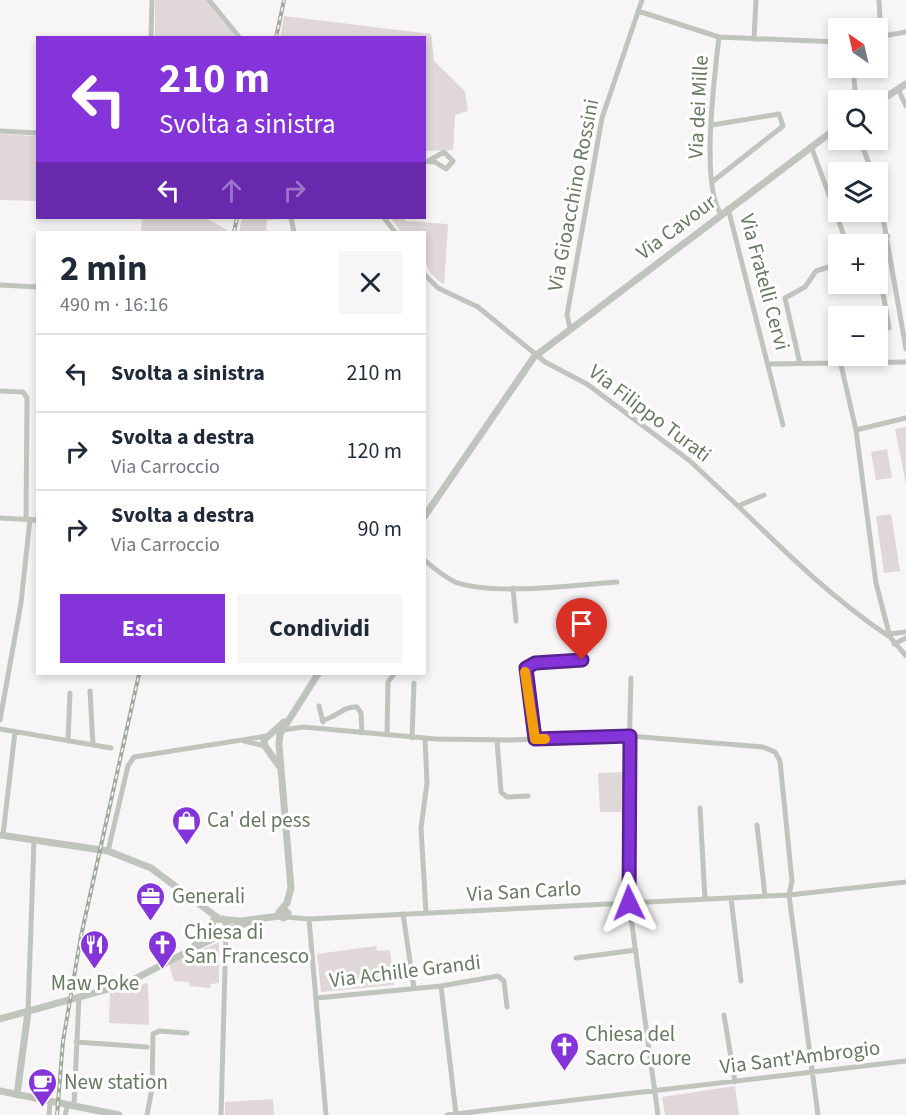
<!DOCTYPE html>
<html lang="it">
<meta charset="utf-8">
<style>
:root{--surface:#fff;--page:#f6f6f7;--text:#1f2937;--muted:#747a83;--line:#e0e1e3;--accent:#8434d9}
body{margin:0;font-family:"Source Sans 3",sans-serif;background:var(--page);color:var(--text);height:100vh;display:flex;flex-direction:column;font-size:22px;white-space:nowrap}
*{box-sizing:border-box;margin:0}
p{font-size:20px;color:var(--muted)}
.icon{flex:none;width:33px;height:33px;fill:none;stroke:currentColor;stroke-width:2;stroke-linecap:round;stroke-linejoin:round}
.map{position:relative;flex:1;overflow:hidden}
.drawer{position:absolute;left:36px;top:231px;width:390px;height:444px;display:flex;flex-direction:column;background:var(--surface);border-radius:0px;box-shadow:0 3px 9px #0003}
.drawer>*{flex:none}
.top-card{position:absolute;left:36px;top:36px;width:390px;height:183px;border-radius:0px;box-shadow:0 3px 9px #0003;background:#8434d9;color:#fff;overflow:hidden}
.needle{width:39px;rotate:326deg}
.buttons{position:absolute;left:828px;top:18px;display:grid;gap:12px}
.buttons a{display:grid;place-items:center;width:60px;height:60px;border-radius:0px;background:var(--surface);box-shadow:0 3px 9px #0003;font-size:30px}
.pin{position:absolute;display:grid;place-items:center;width:51px;height:51px;color:#fff;margin:-62px -26px;border-radius:50% 50% 50% 0;rotate:-45deg;box-shadow:0 0 6px #0007}
.pin .icon{rotate:45deg}
.me{position:absolute;width:66px;margin:-33px;rotate:358deg;stroke-linejoin:round;filter:drop-shadow(0 0 4px #0008)}
.turn{display:flex;align-items:center;gap:21px;height:126px;padding:0 24px;font-size:27px}
.turn .icon{width:78px;height:78px;stroke-width:2.5}
.turn b{display:block;font-size:42px;line-height:51px}
.lanes{display:flex;align-items:center;height:57px;padding:0 24px;background:#0003;justify-content:center;gap:30px;direction:ltr}
.lanes .off{opacity:.35}
.round{display:grid;place-items:center;flex:none;width:63px;height:63px;border-radius:0px;background:var(--page)}
.head{display:flex;align-items:center;justify-content:space-between;height:102px;padding:0 24px}
h1{font-size:36px;font-weight:700;line-height:45px}
.primary-button{display:flex;gap:12px;margin-top:auto;padding:12px 24px}
.primary-button a{flex:1;height:69px;border-radius:0px;background:var(--accent);color:#fff;font-size:24px;font-weight:700;line-height:69px;text-align:center}
.primary-button a+a{background:var(--page);color:var(--text)}
ul{padding:0;list-style:none}
li{display:flex;align-items:center;gap:18px;height:78px;padding:0 24px;border-top:2px solid var(--line)}
li div{flex:1}
li b{display:block;font-size:22px}
li em{font-style:normal}
.map>svg:first-child{display:block}
.green{fill:#dfd7d8}
.lines{fill:none;stroke-linecap:round;stroke-linejoin:round}
.minor{stroke:#bfc5bd;stroke-width:5}
.tertiary{stroke:#bfc5bd;stroke-width:7}
.rail-casing{stroke:#a1aa9d;stroke-width:4}
.rail{stroke:#fff;stroke-width:1.5;stroke-dasharray:4.5;stroke-linecap:butt}
.route-casing{stroke:#56228d;stroke-width:15}
.route{stroke:#8434d9;stroke-width:10}
.slow{stroke:#f59e0b;stroke-width:10}
.labels{text-anchor:middle;stroke-width:6;stroke-linejoin:round;paint-order:stroke}
.street-label{font-size:21px;fill:#677960;stroke:#fff}
.poi-label{font-size:21px;fill:#677960;stroke:#fff;text-anchor:start}
</style>
<div class="map">
<svg width="906" height="1115" viewBox="0 0 906 1115">
<rect width="100%" height="100%" fill="#f8f5f7"/>
<path class="green" d="M155,0h51l30,37 -81,1z
M284,16l147,18 3,27 31,30 3,20 -13,4 -2,35 -28,1 -1,-113h-144z
M0,134l37,2v65l-37,-1z
M142,218h64l21,12v2h-86z
M242,218h42l-17,2 -1,12h-27z
M391,218h14v3l43,3 -4,60c-22,-11 -20,-31 -20,-52h-23z
M906,427v58l-11,-56z
M887,449l5,29 -16,2 -5,-28z
M891,514l9,57 -16,2 -8,-57z
M624,772l-2,40h-22l-2,-39z
M219,942v41l-8,1 -1,4 -21,-2v-4l-15,-1 -5,-17z
M376,946l1,5 13,-1 4,35 -73,7 -4,-38z
M148,983l1,42 -40,-2 1,-31z
M735,1086l4,29h-74l-3,-18z
M273,1099l1,16h-49v-13z"/>
<g class="lines">
<path class="minor" d="M209,0l31,38
M879,0l2,36
M638,11l81,26 119,5
M719,37c-4,36 -19,148 2,177
M878,37l28,-5
M151,38l1,-38
M754,39l2,-39
M853,68l3,32
M898,89l8,17
M712,125l67,-11 4,12 -71,56
M0,131l38,2
M860,140l12,32
M811,146l32,87
M424,161l11,1 11,7 7,-8 -9,-9 -14,8
M878,189l28,160
M728,208l55,217
M291,218l3,14
M384,218l11,14
M876,244l1,-6 11,-2
M878,264l11,64
M424,274l14,14 40,19 67,55 42,22 103,77 48,45 26,-11
M0,285l38,2
M570,328l-3,-13 35,-197 40,-118
M769,364l137,-2
M800,364l-15,-66 20,-11 11,-16 22,-7
M841,365l15,65 20,153 14,54 16,19
M0,391l23,1 4,6 -1,121
M856,430l50,-12
M738,506c47,46 96,94 152,131
M0,518l38,2
M424,560c10,8 20,17 31,22 36,14 121,3 162,0
M513,588l3,33
M889,634l17,-2
M894,644l12,-6
M631,678l-3,116 1,109 29,212
M90,691l3,54
M319,706l4,16
M0,720l21,-117 9,-84
M322,720c14,-2 21,-14 35,-13l4,6 1,20
M0,729l111,19
M283,730l20,-3 133,12 71,1 123,-4 133,11 12,5 5,9 12,120 -3,14 29,220
M387,735l1,-53 6,-8
M412,738l2,-55
M425,739l2,44 -6,45 5,85
M535,739l-9,-71 9,-5 47,-3
M497,740l4,52 6,5 21,-1
M68,741l2,-48
M244,741l21,5
M700,808l5,91
M757,825l8,71
M3,835l12,-103
M108,851l20,-85 6,-9 133,-21
M731,898l10,83
M403,914l11,74
M286,917l23,2 480,-24 117,-13
M309,919l17,196
M576,958l60,-8
M441,986l15,128
M317,998l124,-12 57,-10 6,5 3,26
M28,1012l6,-172
M724,1015l11,67
M76,1042l71,5
M74,1106l5,-109
M49,1115l1,-13
M65,1115l3,-11
M147,1115l5,-26 1,-55 6,-3 28,2
M221,1115l5,-184
M447,1115l459,-54"/>
<path class="tertiary" d="M878,102l28,-18
M424,517l110,-160 304,-230
M279,766l-14,-20 -1,-6 20,-18
M0,835l108,16 43,17 67,50
M279,916v-4l8,-9 4,-15 -12,-143 1,-11 38,-60
M211,924l1,8 11,2 5,-8 -5,-7
M226,931l23,-9
M195,945l20,-26 27,2 37,-5 5,2 4,-5 -5,-4
M0,1019l123,-34 97,-50
M0,1091l119,24
M17,1095l11,-83"/>
<defs>
<path id="rail" d="M276,38l8,-38
M234,232l3,-14
M57,1115l6,-74 18,-105 58,-262"/>
</defs>
<use href="#rail" class="rail-casing"/>
<use href="#rail" class="rail"/>
</g>
<g class="lines">
<defs>
<path id="route" d="M582,660l-47,3 -9,5 9,71 95,-3 -1,167"/>
</defs>
<use href="#route" class="route-casing"/>
<use href="#route" class="route"/>
<path class="slow" d="M525,672l10,67h10"/>
</g>
<defs>
<symbol id="shop-pin" viewBox="-11 -11 22 30"><path d="M0 17L-7.5 6A9.5 9.5 0 1 1 7.5 6Z" fill="#8434d9" stroke="#fff"/><path d="M-5-2.5h2.3a2.7 3.5 0 0 1 5.4 0H5L5.5 6h-11ZM-1.5-2.5h3a1.5 2.3 0 0 0-3 0Z" fill="#fff"/></symbol>
<symbol id="office-pin" viewBox="-11 -11 22 30"><path d="M0 17L-7.5 6A9.5 9.5 0 1 1 7.5 6Z" fill="#8434d9" stroke="#fff"/><path d="M-6-3h4V-5.5h4V-3h4V5H-6ZM-1-4.5V-3h2v-1.5ZM-6 0V1H6V0Z" fill="#fff"/></symbol>
<symbol id="restaurant-pin" viewBox="-11 -11 22 30"><path d="M0 17L-7.5 6A9.5 9.5 0 1 1 7.5 6Z" fill="#8434d9" stroke="#fff"/><path d="M-5-6h1v4h1v-4h1v4h1v-4h1v5L-1.5 .5V6h-2V.5L-5-1ZM5-6V6H3V1.5H1.5Q1.5-4 5-6Z" fill="#fff"/></symbol>
<symbol id="church-pin" viewBox="-11 -11 22 30"><path d="M0 17L-7.5 6A9.5 9.5 0 1 1 7.5 6Z" fill="#8434d9" stroke="#fff"/><path d="M-1.2-6h2.4v3.5h3.3v2.4h-3.3V6h-2.4V-.1h-3.3v-2.4h3.3Z" fill="#fff"/></symbol>
<symbol id="cafe-pin" viewBox="-11 -11 22 30"><path d="M0 17L-7.5 6A9.5 9.5 0 1 1 7.5 6Z" fill="#8434d9" stroke="#fff"/><path d="M-5.5-4.5H6V0H3Q3 3.5 0 3.5H-2.5Q-5.5 3.5-5.5 0ZM3-3.2v2h1.7v-2ZM-6 4.5H4V6H-6Z" fill="#fff"/></symbol>
</defs>
<g fill-rule="evenodd">
<use href="#shop-pin" x="170" y="804" width="33" height="45"/>
<use href="#office-pin" x="134" y="880" width="33" height="45"/>
<use href="#restaurant-pin" x="78" y="928" width="33" height="45"/>
<use href="#church-pin" x="146" y="928" width="33" height="45"/>
<use href="#church-pin" x="548" y="1030" width="33" height="45"/>
<use href="#cafe-pin" x="26" y="1066" width="33" height="45"/>
</g>
<g class="labels">
<g class="street-label">
<text transform="translate(698 107) rotate(-87)" y="7">Via dei Mille</text>
<text transform="translate(573 195) rotate(-79)" y="7">Via Gioacchino Rossini</text>
<text transform="translate(676 227) rotate(-37)" y="7">Via Cavour</text>
<text transform="translate(765 282) rotate(75)" y="7">Via Fratelli Cervi</text>
<text transform="translate(650 413) rotate(37)" y="7">Via Filippo Turati</text>
<text transform="translate(524 891) rotate(-3)" y="7">Via San Carlo</text>
<text transform="translate(405 971) rotate(-7)" y="7">Via Achille Grandi</text>
<text transform="translate(800 1057) rotate(-7)" y="7">Via Sant'Ambrogio</text>
</g>
<g class="poi-label">
<text x="207" y="827">Ca' del pess</text>
<text x="172" y="903">Generali</text>
<text x="184" y="939">Chiesa di<tspan x="184" dy="24">San Francesco</tspan></text>
<text x="95" y="990" text-anchor="middle">Maw Poke</text>
<text x="585" y="1041">Chiesa del<tspan x="585" dy="24">Sacro Cuore</tspan></text>
<text x="64" y="1089">New station</text>
</g>
</g>
</svg>
<div class="buttons">
<a><svg class="needle" viewBox="-14 -14 28 28"><path d="M0-13l5 13h-10z" fill="#e53935"/><path d="M0 13l5-13h-10z" fill="#747a83"/></svg></a>
<a><svg class="icon" aria-label="search" viewBox="0 0 24 24"><circle cx="10" cy="10" r="6"/><path d="M15 15l6 6"/></svg></a>
<a><svg class="icon" aria-label="layers" viewBox="0 0 24 24"><path d="M12 4l9 5-9 5-9-5zM3 14l9 5 9-5"/></svg></a>
<a>+</a>
<a>−</a>
</div>
<div class="pin" style="left:582px;top:660px;background:#d93025"><svg class="icon" aria-label="arrive" viewBox="0 0 24 24"><path d="M6 21V4h12l-3 4 3 4H6"/></svg></div>
<svg class="me" style="left:629px;top:903px" viewBox="-20 -20 40 40"><path d="M0-17L14 15 0 8-14 15z" fill="#8434d9" stroke="#fff" stroke-width="4"/></svg>
<div class="top-card">
<div class="turn"><svg class="icon" aria-label="left" viewBox="0 0 24 24"><path d="M17 20v-9H6M10 6l-5 5 5 5"/></svg><div><b>210 m</b>Svolta a sinistra</div></div>
<div class="lanes"><svg class="icon" aria-label="left" viewBox="0 0 24 24"><path d="M17 20v-9H6M10 6l-5 5 5 5"/></svg><svg class="icon off" aria-label="ahead" viewBox="0 0 24 24"><path d="M12 20V5M6 11l6-6 6 6"/></svg><svg class="icon off" aria-label="right" viewBox="0 0 24 24"><path d="M7 20v-9h11M14 6l5 5-5 5"/></svg></div>
</div>
<section class="drawer">
<div class="head"><div><h1>2 min</h1><p>490 m · 16:16</p></div><a class="round"><svg class="icon" aria-label="close" viewBox="0 0 24 24"><path d="M6 6l12 12M18 6L6 18"/></svg></a></div>
<ul>
<li><svg class="icon" aria-label="left" viewBox="0 0 24 24"><path d="M17 20v-9H6M10 6l-5 5 5 5"/></svg><div><b>Svolta a sinistra</b></div><em>210 m</em></li>
<li><svg class="icon" aria-label="right" viewBox="0 0 24 24"><path d="M7 20v-9h11M14 6l5 5-5 5"/></svg><div><b>Svolta a destra</b><p>Via Carroccio</p></div><em>120 m</em></li>
<li><svg class="icon" aria-label="right" viewBox="0 0 24 24"><path d="M7 20v-9h11M14 6l5 5-5 5"/></svg><div><b>Svolta a destra</b><p>Via Carroccio</p></div><em>90 m</em></li>
</ul>
<div class="primary-button"><a>Esci</a><a>Condividi</a></div>
</section>
</div>
